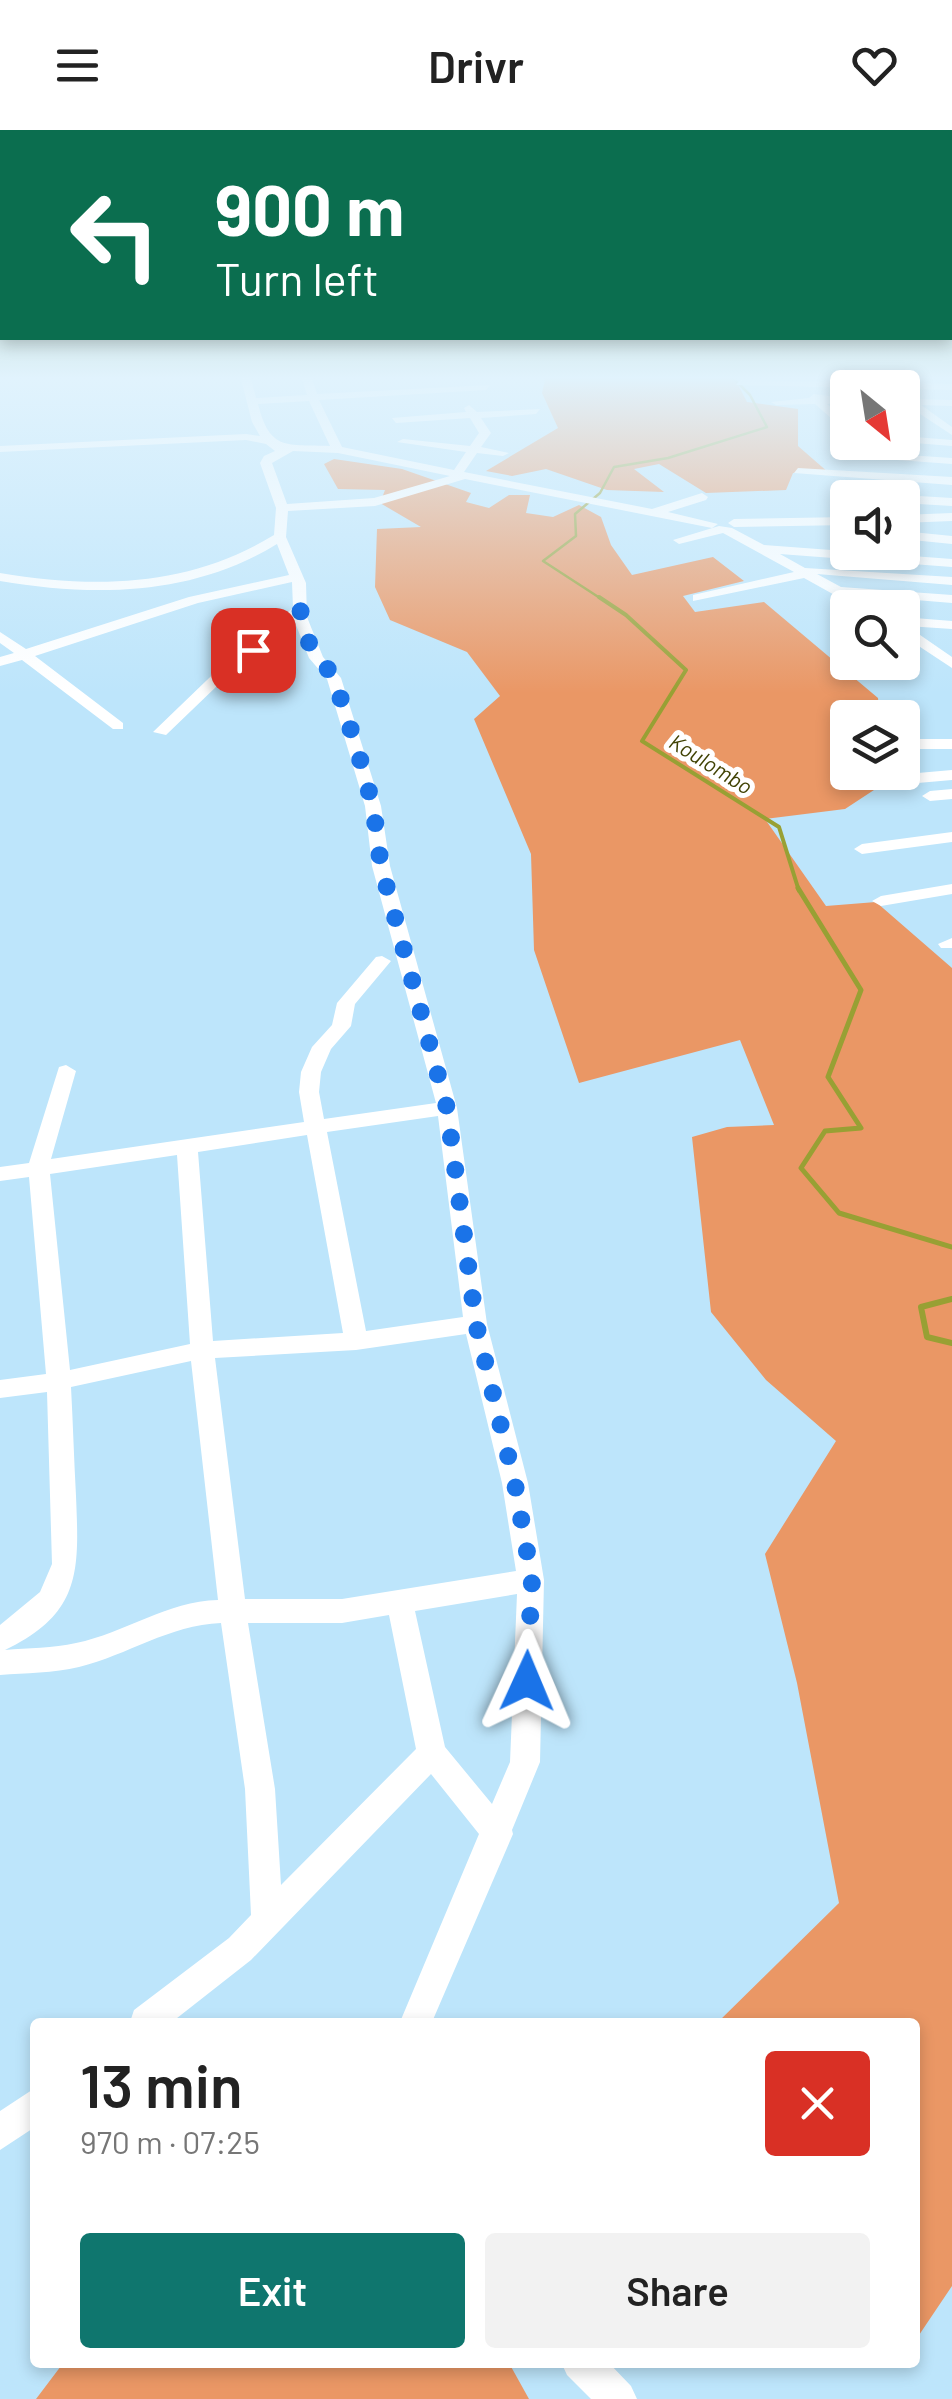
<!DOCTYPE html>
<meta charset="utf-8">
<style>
:root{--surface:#fff;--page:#f2f2f2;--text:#222;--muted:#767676;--accent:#0f766e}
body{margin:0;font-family:Barlow,sans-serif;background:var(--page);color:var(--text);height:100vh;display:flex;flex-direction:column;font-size:38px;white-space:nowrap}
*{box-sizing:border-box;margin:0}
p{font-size:32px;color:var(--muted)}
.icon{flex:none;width:55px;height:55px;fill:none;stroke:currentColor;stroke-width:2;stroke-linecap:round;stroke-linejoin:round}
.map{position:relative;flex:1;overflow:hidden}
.panel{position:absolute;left:30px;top:1888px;width:890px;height:350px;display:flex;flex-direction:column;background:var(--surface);border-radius:10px;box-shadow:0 5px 15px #0003}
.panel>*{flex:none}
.banner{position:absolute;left:0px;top:0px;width:952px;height:210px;box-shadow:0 5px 15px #0003;background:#0b6e4f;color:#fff;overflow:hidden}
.needle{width:65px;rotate:150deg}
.fabs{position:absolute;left:830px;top:240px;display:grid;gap:20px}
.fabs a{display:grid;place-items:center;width:90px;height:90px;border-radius:10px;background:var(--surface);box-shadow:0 5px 15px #0003;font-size:50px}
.pin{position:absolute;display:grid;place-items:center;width:85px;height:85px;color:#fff;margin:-42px;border-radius:20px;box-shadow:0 5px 15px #0006}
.me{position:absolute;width:110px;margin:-55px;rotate:1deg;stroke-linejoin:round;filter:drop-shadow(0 0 8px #0008)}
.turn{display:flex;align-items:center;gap:35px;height:210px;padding:0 50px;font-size:45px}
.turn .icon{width:130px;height:130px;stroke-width:2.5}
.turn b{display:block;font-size:70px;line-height:85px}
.round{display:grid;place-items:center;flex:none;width:105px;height:105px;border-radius:10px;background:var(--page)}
.head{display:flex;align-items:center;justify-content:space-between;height:170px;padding:0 50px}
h1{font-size:60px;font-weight:600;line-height:75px}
.cta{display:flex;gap:20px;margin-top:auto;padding:20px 50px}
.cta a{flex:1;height:115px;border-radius:10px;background:var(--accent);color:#fff;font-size:40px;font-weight:600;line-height:115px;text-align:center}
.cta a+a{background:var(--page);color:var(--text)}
header{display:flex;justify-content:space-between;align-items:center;height:130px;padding:0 50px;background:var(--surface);font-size:45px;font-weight:600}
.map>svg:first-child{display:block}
.green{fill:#ea9765}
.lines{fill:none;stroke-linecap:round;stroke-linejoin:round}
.stream-far3{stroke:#98a034;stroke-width:2.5}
.stream-far2{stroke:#98a034;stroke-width:4}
.stream-far1{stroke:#98a034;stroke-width:5}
.stream{stroke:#98a034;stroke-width:6}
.minor{fill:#fff;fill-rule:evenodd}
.route{stroke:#1a73e8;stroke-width:18;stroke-dasharray:0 32.4}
.labels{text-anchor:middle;stroke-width:10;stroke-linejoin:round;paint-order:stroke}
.far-water-label{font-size:22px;font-style:italic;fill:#414304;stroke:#fff}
</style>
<header><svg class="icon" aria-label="menu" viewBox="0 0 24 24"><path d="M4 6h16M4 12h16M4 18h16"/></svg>Drivr<svg class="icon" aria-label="heart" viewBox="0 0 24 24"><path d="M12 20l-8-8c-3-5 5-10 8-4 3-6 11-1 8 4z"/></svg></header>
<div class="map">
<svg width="952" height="2269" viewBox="0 0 952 2269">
<rect width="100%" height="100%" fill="#bde5fb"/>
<path class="green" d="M546,245h187l14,27 51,7v37l31,27h-36l-7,17 -80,3 -47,-29 -25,5 30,23 -57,-2 -61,-21 -34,7 -26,-5 72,-43 -16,-35z
M334,329l68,10 69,24 -5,9 23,6 20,-13h21l-4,18 27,4 26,-12 22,12 10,28 21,30 81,-18 31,24 -61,15 12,16 69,-10 114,96 2,19 -32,1v54l15,1 11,17 -29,19 -80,10 61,87 50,-4 76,66v1318l-37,55v-319h-197l121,-119 -42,-220 -32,-129 71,-113 -70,-61 -55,-68 -19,-175 35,-10 47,-2 -34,-85 -161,43 -45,-133 -3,-96 -57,-135 26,-23 -33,-44 -77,-32 -15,-33 2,-58 44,-2 -41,-24 5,-13 -47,-1 -14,-25z
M64,2232l445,1 20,36h-493z"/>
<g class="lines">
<path class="stream-far3" d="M603,470l-60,-39 33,-25 -1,-22 25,-21 14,-26 54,-9 99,-31 -17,-32 -20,-20"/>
<path class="stream-far2" d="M599,467l27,18 60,55 -44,71 137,86 20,64"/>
<path class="stream-far1" d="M798,758l63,102 -33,87 33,51 -36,3 -24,37 38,45 113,34"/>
<path class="stream" d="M952,1169l-31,8 6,30 25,6"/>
<path class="minor" d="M240,245h10l6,23 51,-3 -6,-20h10l6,19 173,-9 -4,5 -167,10 23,47 112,23 12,-18 -69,-10 6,-3 67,7 9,-13 -9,-15 -74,5 -4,-5 74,-6 -2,-4 5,-3 8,7 63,-3 -4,5 -55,4 10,15 -10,14 28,6 -6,3 -26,-3 -13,19 188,37 50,-16 6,4 -2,3 -38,12 50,12 -6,4 -247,-49 -90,27 -87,5 -2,26 20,46 1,34 16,40 18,21 40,128 9,60 67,242 30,216 41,159 16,97 -4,182 -28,68 1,4 -81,188h-32l79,-188 -48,-60 -180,186 -79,62h-42l4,-12 95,-72 22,-23 -6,-126 -24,-166c-52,2 -93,32 -142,44 -25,6 -54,6 -79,8v-50l40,-33 12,-28 -5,-172 -47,6v-18l46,-6 -17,-197 -29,4v-14l29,-4 30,-96 7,-2 10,6 -25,88 253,-37 -5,-30 2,-20 11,-25 20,-22 5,-22 39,-46 6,-1 9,5 -36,43 -4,22 -20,23 -10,23 -2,20 5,27 112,-16 -64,-237 -7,-60 -38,-127 -18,-21 -15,-38 -50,40 -78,75 -13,-3 81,-78 59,-46 -1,-26 -94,21 -163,53 88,67v6h-10l-91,-69 -22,6v-9l14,-4 -14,-10v-11l26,17 163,-52 100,-22 -12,-31c-85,52 -182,53 -277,37v-8c96,16 189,14 274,-38l2,-27 -16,-45 4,-7 11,-5 -9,-7 -20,-4 -246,12v-6l246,-12 14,2 -8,-14zM309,271l21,45c-43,-2 -60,6 -72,-42zM293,321l45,2 112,23 -76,22 -87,6 -15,-41zM438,986l25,201 -97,14 -39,-199zM307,1005l36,198 -130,8 -15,-189zM177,1025l13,189 -120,26 -20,-196zM466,1204l36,149 14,88 -174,28h-97l-30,-241 141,-8zM191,1231l27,239c-51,1 -93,33 -142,43 -23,5 -48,5 -71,7 77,-37 74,-80 71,-154 -2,-36 -3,-72 -5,-109zM517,1464l-7,168 -18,42 -47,-57 -30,-136zM389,1485l27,134 -135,136 -6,-96 -27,-166h94z
M740,250l212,4v6l-216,-5z
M814,264l29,4v4l-16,2 21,19v10l-33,-29 -39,1 -5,-3 38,-4z
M902,264l10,5 40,1v6l-31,-1 31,22v8l-50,-33z
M902,306l50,4v6l-50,-4z
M861,322l91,6v6l-95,-7z
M798,338l154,9v8l-158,-12z
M853,361l43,7h-47v-6z
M902,365l50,3v8l-50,-3v-5h-5z
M952,383v8l-50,2v-8z
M848,387v8l-114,2 -6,-4 6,-4z
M719,396l13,2 32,17 188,14v8l-172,-13 25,14 147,9v8l-135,-11 24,13 111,8v8l-97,-8 20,13h-17l-54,-30 -111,23v-6l101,-23 -71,-39 -44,11 -6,-4z
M902,401l50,5v8l-50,-5z
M902,487l50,4v8l-45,-3 45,31v11l-50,-33z
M902,609h50v10h-50z
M952,640v10l-57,5 -8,-5 8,-5z
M952,659v10l-22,2 -8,-5 8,-5z
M952,702v10l-90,12 -8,-5 8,-5z
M952,754v10l-71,12 -9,-5 9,-5z
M952,808v10h-11l-3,-4z
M35,1958v39l-35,23v-39z
M561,2232h47l23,24 6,13h-46l-24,-24z"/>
</g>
<linearGradient id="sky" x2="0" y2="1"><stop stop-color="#9bbe9e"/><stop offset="0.44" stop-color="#e1f3fd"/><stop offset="1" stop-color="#e1f3fd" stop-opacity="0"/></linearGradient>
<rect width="952" height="563" fill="url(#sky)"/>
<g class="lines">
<path class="route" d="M253,520l47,-41 8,32 26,37 24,74 15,54 8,60 66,242 29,216 39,160 17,96 -5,101"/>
</g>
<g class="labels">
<g class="far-water-label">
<text transform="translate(711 634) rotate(32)" y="8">Koulombo</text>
</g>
</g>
</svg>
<div class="fabs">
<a><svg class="needle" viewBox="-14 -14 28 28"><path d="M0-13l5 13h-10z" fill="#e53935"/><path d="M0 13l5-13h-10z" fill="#767676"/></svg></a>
<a><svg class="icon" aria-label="sound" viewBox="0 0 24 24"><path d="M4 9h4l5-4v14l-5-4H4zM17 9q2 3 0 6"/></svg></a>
<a><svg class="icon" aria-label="search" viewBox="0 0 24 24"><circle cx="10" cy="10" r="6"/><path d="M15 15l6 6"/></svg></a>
<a><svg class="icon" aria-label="layers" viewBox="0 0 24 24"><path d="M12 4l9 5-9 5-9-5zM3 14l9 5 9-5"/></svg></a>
</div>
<div class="pin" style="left:253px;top:520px;background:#d93025"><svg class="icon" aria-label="arrive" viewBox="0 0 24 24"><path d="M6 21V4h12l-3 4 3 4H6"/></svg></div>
<svg class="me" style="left:527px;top:1551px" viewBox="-20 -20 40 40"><path d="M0-17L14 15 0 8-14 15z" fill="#1a73e8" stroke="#fff" stroke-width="4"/></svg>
<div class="banner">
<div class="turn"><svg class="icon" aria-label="left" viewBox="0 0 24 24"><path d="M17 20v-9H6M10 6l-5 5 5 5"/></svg><div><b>900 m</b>Turn left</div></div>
</div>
<section class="panel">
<div class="head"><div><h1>13 min</h1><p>970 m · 07:25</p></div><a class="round" style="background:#d93025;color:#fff"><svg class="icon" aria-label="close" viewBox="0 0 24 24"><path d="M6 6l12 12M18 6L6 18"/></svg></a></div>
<div class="cta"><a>Exit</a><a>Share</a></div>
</section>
</div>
